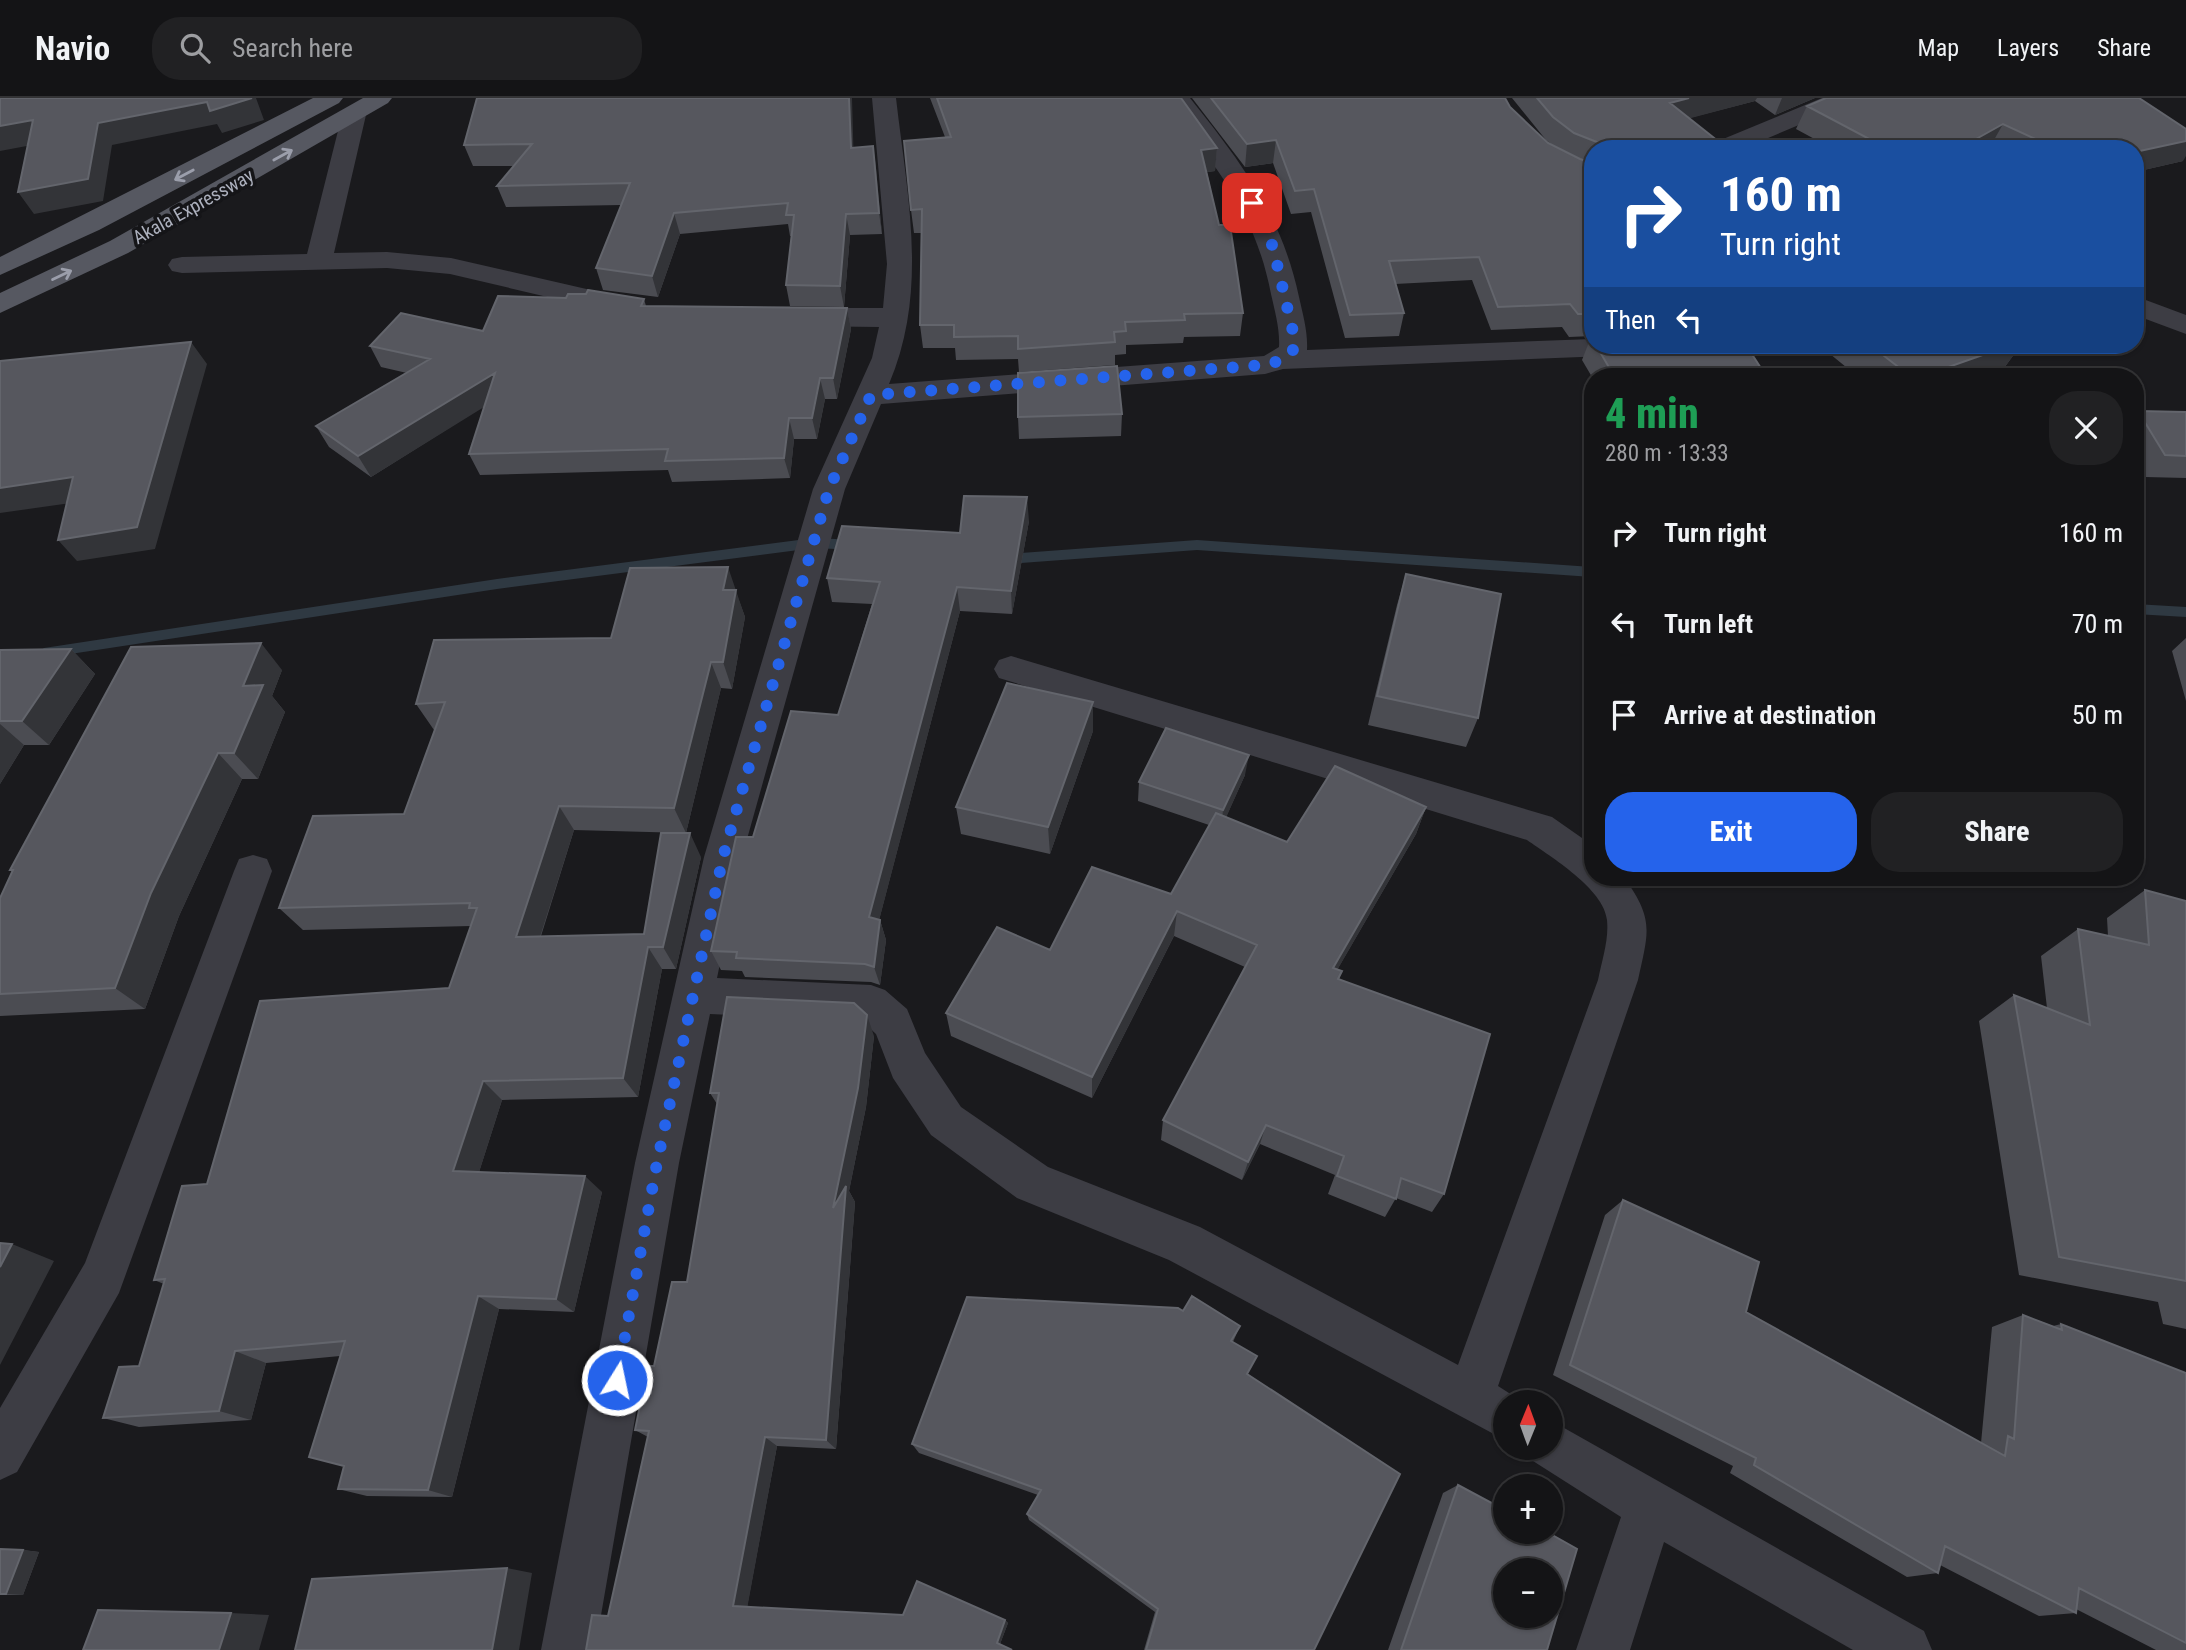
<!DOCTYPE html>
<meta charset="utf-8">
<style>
:root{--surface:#141416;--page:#212123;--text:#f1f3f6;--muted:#9d9ea1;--line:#333335;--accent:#2563eb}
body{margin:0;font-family:"Roboto Condensed",sans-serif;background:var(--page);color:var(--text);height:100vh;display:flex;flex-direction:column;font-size:26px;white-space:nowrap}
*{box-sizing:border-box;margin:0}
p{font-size:23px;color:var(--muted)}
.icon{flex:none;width:38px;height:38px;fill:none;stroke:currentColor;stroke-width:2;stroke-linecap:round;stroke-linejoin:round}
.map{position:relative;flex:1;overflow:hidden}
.drawer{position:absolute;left:1584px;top:270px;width:560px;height:518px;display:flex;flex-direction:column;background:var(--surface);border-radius:28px;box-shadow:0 2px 5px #0004,0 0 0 2px var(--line)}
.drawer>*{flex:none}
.hud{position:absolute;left:1584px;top:42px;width:560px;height:214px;border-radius:28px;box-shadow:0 2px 5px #0004,0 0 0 2px var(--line);background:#1a4fa0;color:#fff;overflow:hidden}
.needle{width:46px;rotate:1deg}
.fabs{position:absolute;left:1493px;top:1292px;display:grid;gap:14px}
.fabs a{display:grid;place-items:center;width:70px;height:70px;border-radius:50%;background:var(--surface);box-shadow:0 2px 5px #0004,0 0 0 2px var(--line);font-size:35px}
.pin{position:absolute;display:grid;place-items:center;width:60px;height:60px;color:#fff;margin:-30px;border-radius:14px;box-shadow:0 4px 10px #0006}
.me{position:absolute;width:77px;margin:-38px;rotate:10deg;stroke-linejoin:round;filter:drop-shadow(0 0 5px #0008)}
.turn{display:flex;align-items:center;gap:24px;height:147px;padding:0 21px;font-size:32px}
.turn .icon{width:91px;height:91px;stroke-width:2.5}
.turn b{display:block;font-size:49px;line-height:60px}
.then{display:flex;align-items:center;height:66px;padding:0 21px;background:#0003;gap:14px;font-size:26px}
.round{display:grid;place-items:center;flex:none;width:74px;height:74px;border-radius:28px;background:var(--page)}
.head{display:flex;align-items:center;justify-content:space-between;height:119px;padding:0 21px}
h1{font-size:42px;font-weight:800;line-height:52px;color:#1e9e55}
.action{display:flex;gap:14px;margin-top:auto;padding:14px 21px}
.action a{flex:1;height:80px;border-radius:28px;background:var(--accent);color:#fff;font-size:28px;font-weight:800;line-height:80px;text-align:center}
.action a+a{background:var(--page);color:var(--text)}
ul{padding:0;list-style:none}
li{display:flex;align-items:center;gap:21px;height:91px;padding:0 21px}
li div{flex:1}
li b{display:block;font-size:26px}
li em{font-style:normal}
header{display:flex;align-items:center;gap:42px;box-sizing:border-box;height:98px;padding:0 35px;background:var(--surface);border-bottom:2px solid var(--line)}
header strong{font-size:33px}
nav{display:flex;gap:38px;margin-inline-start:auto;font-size:24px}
.search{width:490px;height:63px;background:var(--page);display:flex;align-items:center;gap:18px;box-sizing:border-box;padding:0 24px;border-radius:28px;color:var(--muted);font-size:26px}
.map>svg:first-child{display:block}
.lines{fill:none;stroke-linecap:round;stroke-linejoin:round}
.stream{fill:#2f3942;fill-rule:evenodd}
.minor{fill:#3d3d44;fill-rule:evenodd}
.primary{fill:#565861;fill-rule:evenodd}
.wall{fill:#4b4c52}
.shaded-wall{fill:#333438}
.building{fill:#56575e;stroke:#63656c;stroke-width:2;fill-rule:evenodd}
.oneway{stroke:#9b9eab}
.route{stroke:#2563eb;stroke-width:12;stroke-dasharray:0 21.6}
.labels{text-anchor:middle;stroke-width:7;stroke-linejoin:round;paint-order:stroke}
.far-street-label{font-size:19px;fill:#acb0bd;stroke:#151518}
</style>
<header>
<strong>Navio</strong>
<div class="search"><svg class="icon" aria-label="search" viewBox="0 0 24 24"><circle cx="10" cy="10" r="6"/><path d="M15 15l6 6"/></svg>Search here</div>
<nav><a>Map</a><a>Layers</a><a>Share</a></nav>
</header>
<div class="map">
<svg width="2186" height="1552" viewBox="0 0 2186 1552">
<rect width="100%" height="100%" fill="#1a1a1d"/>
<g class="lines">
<path class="stream" d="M814,440l43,2 7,5 -7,5 -43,-2 -317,41 -453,69 -7,-5 7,-5 453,-69z
M1197,442l395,27v10l-395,-27 -176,13 -19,-2 -7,-5 7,-5 19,2z
M2135,506l51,3v10l-51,-3z"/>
<path class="minor" d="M872,0h24c11,97 33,192 -7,286l375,-28 15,-9c1,-18 -4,-35 -8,-53 -17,-87 -57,-126 -105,-196h24c51,64 92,118 109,199 4,18 9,35 8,53l285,-11v6h79l-4,6 -10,3 -374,15 -18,5 -384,30 -36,85 -103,368 -25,121 154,7 14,5 22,19 18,44 36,54 87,60 152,60 258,138 140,-385c4,-20 11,-40 9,-60 -3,-31 -56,-63 -80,-80l-528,-162 -5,-9 5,-9 12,-4 541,161 40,28v32h32c30,43 25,53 14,103l-140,406 25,16h-18v38l-336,-180 -152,-62 -86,-63 -38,-57 -17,-44 -14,-13 -152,-7 -31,149 -84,487h-54l94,-487 69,-306 109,-368 59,-131 7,-31 -84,-1 -10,-3 -4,-6 4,-6 10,-3h88l4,-44z
M1822,0h33l-4,5 -109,46h-34l3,-5z
M354,10l9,2 3,5 -32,138 53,-1 64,6 179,41 4,6 -4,6 -10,3 -170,-40 -63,-6 -205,5 -10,-2 -4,-6 4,-6 10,-2 125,-3 35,-139 3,-5z
M2135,198l51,19v19l-51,-19z
M253,757l14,4 5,12 -153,422 -102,179 -17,8v-72l85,-145 149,-392 5,-12z
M1550,1322l374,211 8,19h-79l-189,-108 -34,108h-54l45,-133 -88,-56 -6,-14h23z"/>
<path class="primary" d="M313,0h30l-4,5 -240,127 -99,45v-18z
M363,0h29l-4,5 -260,150 -128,60v-20l110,-52z"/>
</g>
<path class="wall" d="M477,0l376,50 20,-2 9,88 -32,1 -6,72 -54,-1 -4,-21 6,-49h-2l-2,-12 -108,10 -22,63 -55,-7 -7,-22 25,-63 -115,2 -9,-21 17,-20h-41l-9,-21z
M930,0h251l36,50 -2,23 -8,1 12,53 24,88 -3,23 -56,1 -1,6 -57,2v9l-11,1v10l-96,7 -1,-13 -62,1 -1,-12h-32l-3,-23 1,-92h-7l-3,-23 34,-73z
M1192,0h313l5,9 38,36 7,4 -9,-7 -34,-42h303l-40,17 -20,-14 -66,17 39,31h-136v196l174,31h-174v1l-10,-17 9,-23 1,-1 -23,1 -7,-10 -71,3 -19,-50 -77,4 9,29 -5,23 -54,2 -34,-126 -20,2 -18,-51 -28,4z
M2139,0l44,63 -48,11v-23h-141l-4,-2 -4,2h-153l-37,-20 11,-23z
M644,201l2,7 201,2 4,21 -14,70h-12l-8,40h-23l-4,39 -118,4 -4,-12 -188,5 -11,-21 15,-48 -113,71 -42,-30 -13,-21 91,-53 -26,-6 -11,-21 113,-15z
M1819,247h202l-17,23 -21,8h-126z
M2138,313l48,1v66l-41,-1 -10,-17v-45z
M1122,316l-1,22 -102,3 -1,-22z
M1029,423l-17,93 -52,-3 -81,309h1l6,20 -6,45 -9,-3 -126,-5 -3,-6 -21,-1 -10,-19 42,-114 85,-122 34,-111 -40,-2 -5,-24 133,-45z
M1406,476l72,144 -12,29 -98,-22 29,-120z
M735,492l10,27 -13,72 -11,-1 -35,145 -112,-3 -33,106 103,-2 57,-77 -25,112h-14l-24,128 -136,3 -23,72 123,20 -28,120 -75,-3 -47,188 -85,-1 -29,-7 6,-23 -4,-110 -74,7 -15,57 -112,7 -36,-9 36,-52 25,-82 -10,-4 53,-96 242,-196 22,-62 -168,4 -24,-22 125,-94 31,-85 -1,1 -18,-26 195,-66z
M2186,540v63l-14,-50z
M71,551l24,25 -46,71h-25l-24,39v-134z
M282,572l-10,26 13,16 -27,67h-16l-63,137 -34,93 -145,7v-118l12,-27 -2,-1z
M1093,633l-43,123 -89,-20 -5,-27z
M1245,677l-19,42 61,25 139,-35 -10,27 -79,136 5,1 -3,8 105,215 -12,18 -36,-14 -11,19 -57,-23 7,-19 -75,-31 -18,36 -81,-40 2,-20 82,-153 -71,-31 -82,162 -141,-62 -5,-23 104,-63 121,-56 38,-69 -71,-24 1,-19z
M2145,792l41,11v428l-23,-5 -5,-22 -139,-27 -40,-254 35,-26 33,13 -6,-52 37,-27 30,7 -1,-18z
M874,938l-8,71 -17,84 6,11 -19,247 -59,-3 -30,161 258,13 3,3 -8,21 -392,-28 40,-179 -13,-7 19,-64 33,-84 30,-178 -7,-11z
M1623,1102l123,112 235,131 11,-116 31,-12 30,11 8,-2 125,49v277h-30l-80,-41v4l-37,3 -99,-51 -2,8 -31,4 -177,-104 3,-7 -180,-91 52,-160z
M1183,1213l57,15 -7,16 15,32 66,276h-170l11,-38 -126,-92 -2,-6 11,-19 -119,-42 -7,-9z
M1458,1387l89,165h-159l55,-157z
M0,1451l23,1 16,2 -16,43h-23z"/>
<path class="shaded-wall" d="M252,0h4l8,22 -42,13 -5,-9 -105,21 -9,56 -69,13 -16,-22 80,-69 109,-21z
M849,0h3l2,71 -3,-21z
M1689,0h68l-2,3 -94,25 9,-23z
M1782,0h33l-40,17z
M33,22l15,22 -48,9v-25z
M2003,26l-13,23 -4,2h-28z
M1276,42l-3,23 -28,4 2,-23z
M2186,43v15l-3,5 -48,11v-20z
M873,48l3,21 6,67 -3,-21z
M1217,50l-2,23 -15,2 1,-23z
M674,115l6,21 -22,63 -6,-21z
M846,116l4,21 -6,72 -4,-21z
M847,210l4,21 -14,70 -4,-21z
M191,244l16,22 -52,185 -78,12 -19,-21z
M2011,247h10l-17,23 -21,8h-60z
M495,275l10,21 -134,83 -13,-21z
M820,280l5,21 -8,40 -5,-21z
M789,320l5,21 -4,39 -6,-20z
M73,379l19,23 -92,13v-25z
M1027,399l2,24 -17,93 -1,-23z
M728,469l17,50 -13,72 -9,-27v-72z
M957,489l3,24 -85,325 -6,-19z
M261,545l21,27 -10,26 13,16 -27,67 -24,-26 9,-67z
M71,551l24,25 -46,71 -27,-24z
M711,564l10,26 -35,145 -12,-25z
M1093,604v29l-43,123 -2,-27z
M0,626l24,21 -24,39z
M218,655l24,26 -63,137 -34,93 -30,-21 36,-95z
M1249,657l-4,20 -24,54 2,-19z
M559,708l15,24 -41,129 -17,-22z
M1426,709l-10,27 -91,157 8,-23z
M690,735l11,24 -25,112 -13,-22z
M1177,813l-3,25 -82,162v-21z
M880,822l6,20 -6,45 -6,-18z
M648,849l14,22 -24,128 -15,-19z
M867,917l7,21 -8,71 -17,84 6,11 -19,247 -10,-9 7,-232z
M483,983l19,19 -28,88 -21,-17z
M1266,1027l-6,19 -18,36 6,-18z
M585,1078l17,16 -28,120 -18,-13z
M12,1146l42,17 -54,104v-98z
M478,1198l21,13 -47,188 -24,-7z
M235,1253l31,12 -15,57 -32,-9z
M765,1339l12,9 -30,163 -14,-3z
M23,1452l16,2 -16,43 -17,-1z
M507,1470l25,5 -13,77h-27z
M231,1515l38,2 -10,35h-40z
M1005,1522l3,3 -8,21 -3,-1z"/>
<path class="building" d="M0,0h252l-42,13 -3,-9 -109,21 -10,56 -70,13 15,-72 -33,6z
M477,0h372l2,50 22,-2 6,67 -33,1 -6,72 -54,-1 8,-70h-8l2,-12 -114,10 -22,63 -56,-8 34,-85 -133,3 35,-42 -68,1z
M937,0h244l36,50 -16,2 18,75h11l13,88 -59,1 1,6 -60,2 1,9 -12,1 1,10 -97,7v-13l-64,1v-12h-34l2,-116 -11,1 -7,-69 47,-4z
M1211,0h294l5,9 38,36 32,16 12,4v151h-14l-8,-10 -72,3 -19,-50 -90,4 15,52 -54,2 -36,-126 -19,2 -19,-51 -29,4z
M1537,0h152l-19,5 58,46h-126v-5l-28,-11 -21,-16z
M1826,0h313l47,31v12l-51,11v-3h-78l-54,-25 -45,25h-70l-81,-43z
M588,192l56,9 -3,7 206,2 -14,70h-13l-8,40h-23l-5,40 -119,3 3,-12 -199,5 26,-81 -137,83 -42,-30 114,-67 -60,-13 31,-33 82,18 15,-35 68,2 2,-4h18z
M191,244l-54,185 -79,13 15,-63 -73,11v-127z
M1596,247h150l20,31h-152z
M1870,247h141l-88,31h-13z
M1117,268l5,48 -104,3v-44z
M2138,313l48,1v44l-21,-1z
M964,398l63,1 -16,94 -54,-4 -88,330 11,3 -6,47 -9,-3 -129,-6 1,-6 -26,-1 25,-114h17l38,-126 47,4 42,-133 -53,-4 15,-52 118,7z
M728,469l-5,23h13l-13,72h-12l-37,146 -115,-2 -43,131 128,-3 17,-101h29l-27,114h-15l-25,131 -140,3 -30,90 132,5 -29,123 -78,-3 -50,194 -90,-1 6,-23 -35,-9 36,-116 -110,10 -16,60 -116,7 16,-51 20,-1 26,-87 -11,1 28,-94 25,-2 53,-183 189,-13 28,-80h-8l1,-5 -191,5 34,-92 91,-2 41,-112 -29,2 18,-64 177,-2 19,-70z
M1406,476l95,20 -23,124 -101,-22z
M261,545l-18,43 20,-1 -29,68h-16l-67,140 -36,95 -115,6v-96l13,-28h-3l121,-223z
M71,551l-49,72h-22v-71z
M1007,585l86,19 -45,125 -92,-20z
M1166,630l83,27 -26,55 -84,-28z
M1335,668l91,41 -93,161 9,3 -4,8 152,55 -46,160 -43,-16 -5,21 -59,-23 7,-20 -78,-31 -18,37 -85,-42 94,-175 -80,-34 -85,166 -146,-64 51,-86 53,23 42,-83 79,27 45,-81 71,29z
M2145,792l41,11v380l-127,-24 -45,-262 76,30 -12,-96 71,16z
M727,899l127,6 13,12 -9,73 -25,120 13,-22 -20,254 -61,-3 -32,169 170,9 14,-34 88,39 -8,23 15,7h-426l6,-35 16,1 41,-185 -14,-1 13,-64h6l18,-84h15l32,-189h-9z
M1623,1102l136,62 -13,50 259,144 3,-20 6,3 9,-124 39,15 -1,-6 125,49v270l-107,-55 -3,25 -131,-67 -7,27 -184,-108 2,-7 -186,-93z
M0,1145l12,1 -12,23z
M1192,1198l48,30 -9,15 26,15 -10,18 153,100 -86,176h-168l12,-41 -131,-95 14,-24 -129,-46 55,-147 211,11 5,3z
M1458,1387l47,25v21h40l32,18 -30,101h-146zM1505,1472h45v45h-45z
M0,1451l23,1 -17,44h-6z
M507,1470l-15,82h-197l17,-71z
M98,1512l133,3 -12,37h-136z"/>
<defs><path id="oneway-shaft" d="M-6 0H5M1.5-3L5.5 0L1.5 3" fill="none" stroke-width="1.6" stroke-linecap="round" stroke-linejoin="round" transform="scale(1.75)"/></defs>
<g class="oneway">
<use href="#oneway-shaft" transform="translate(283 57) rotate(-29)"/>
<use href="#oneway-shaft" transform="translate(184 77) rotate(152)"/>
<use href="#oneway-shaft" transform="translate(62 177) rotate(-26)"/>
</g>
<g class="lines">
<path class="route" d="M617,1282l40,-217 66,-306 106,-368 42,-94 394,-30 17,-5 11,-10 1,-14 -21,-89 -21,-44"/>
</g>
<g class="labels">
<g class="far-street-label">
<text transform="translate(193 108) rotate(-29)" y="7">Akala Expressway</text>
</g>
</g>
</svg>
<div class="fabs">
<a><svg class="needle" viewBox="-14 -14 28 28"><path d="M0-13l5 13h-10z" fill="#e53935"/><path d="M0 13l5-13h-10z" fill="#9d9ea1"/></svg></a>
<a>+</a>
<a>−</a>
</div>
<div class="pin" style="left:1252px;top:105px;background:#d93025"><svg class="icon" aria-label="arrive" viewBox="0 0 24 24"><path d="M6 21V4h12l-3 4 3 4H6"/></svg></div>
<svg class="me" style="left:617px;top:1282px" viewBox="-20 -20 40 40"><circle r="17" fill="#2563eb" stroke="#fff" stroke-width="3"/><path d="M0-11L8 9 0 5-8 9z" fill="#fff"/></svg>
<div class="hud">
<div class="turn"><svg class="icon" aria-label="right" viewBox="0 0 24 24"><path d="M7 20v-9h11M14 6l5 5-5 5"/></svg><div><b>160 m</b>Turn right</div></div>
<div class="then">Then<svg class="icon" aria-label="left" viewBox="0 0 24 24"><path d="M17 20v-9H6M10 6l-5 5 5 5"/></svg></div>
</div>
<section class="drawer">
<div class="head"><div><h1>4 min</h1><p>280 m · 13:33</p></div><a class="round"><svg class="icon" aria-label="close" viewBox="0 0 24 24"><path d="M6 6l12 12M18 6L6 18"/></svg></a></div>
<ul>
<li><svg class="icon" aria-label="right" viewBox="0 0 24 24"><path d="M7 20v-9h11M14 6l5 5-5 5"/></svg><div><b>Turn right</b></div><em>160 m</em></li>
<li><svg class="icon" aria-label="left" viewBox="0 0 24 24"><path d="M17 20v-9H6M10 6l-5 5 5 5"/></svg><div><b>Turn left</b></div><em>70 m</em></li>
<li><svg class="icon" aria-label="arrive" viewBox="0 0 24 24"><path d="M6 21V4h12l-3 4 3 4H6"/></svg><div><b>Arrive at destination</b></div><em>50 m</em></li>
</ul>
<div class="action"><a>Exit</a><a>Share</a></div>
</section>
</div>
